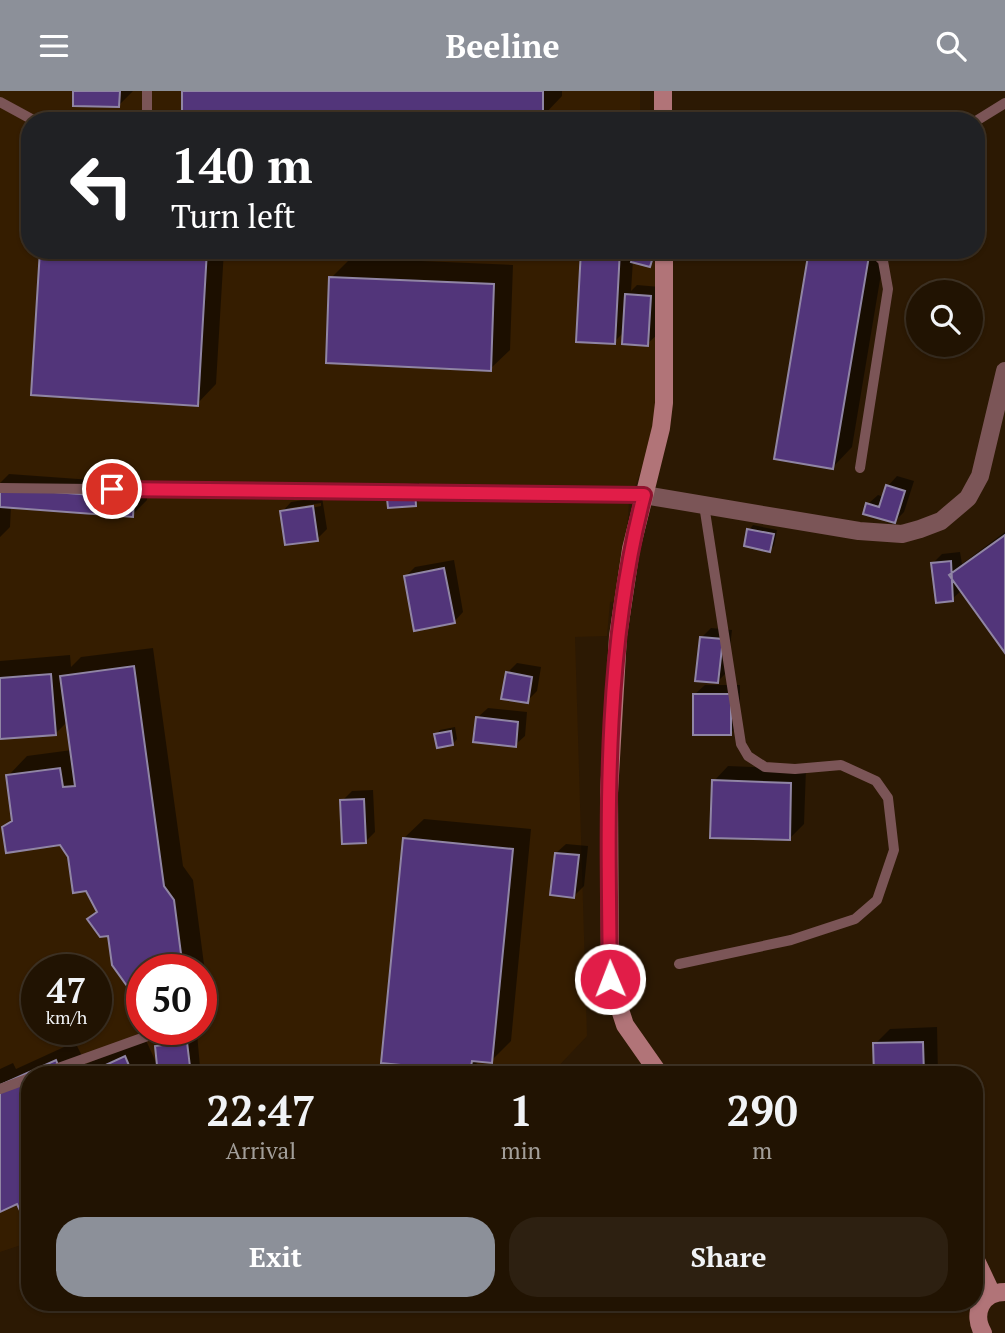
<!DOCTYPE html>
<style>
:root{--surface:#211302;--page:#2d2011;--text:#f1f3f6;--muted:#a29e99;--line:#3e3224;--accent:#8c9099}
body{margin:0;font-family:"PT Serif",serif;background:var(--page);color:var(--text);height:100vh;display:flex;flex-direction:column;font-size:26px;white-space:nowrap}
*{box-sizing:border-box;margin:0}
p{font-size:23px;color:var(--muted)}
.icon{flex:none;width:38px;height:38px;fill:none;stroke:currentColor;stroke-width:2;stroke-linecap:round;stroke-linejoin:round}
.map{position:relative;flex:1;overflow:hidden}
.sheet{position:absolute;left:21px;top:975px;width:962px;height:245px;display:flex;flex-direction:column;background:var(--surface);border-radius:28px;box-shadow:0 2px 5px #0004,0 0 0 2px var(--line)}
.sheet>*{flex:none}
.banner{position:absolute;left:21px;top:21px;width:964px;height:147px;border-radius:28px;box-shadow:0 2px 5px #0004,0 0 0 2px var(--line);background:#202124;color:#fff;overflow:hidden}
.buttons{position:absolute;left:906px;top:189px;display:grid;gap:14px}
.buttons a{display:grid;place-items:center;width:77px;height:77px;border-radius:50%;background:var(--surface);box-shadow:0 2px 5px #0004,0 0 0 2px var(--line);font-size:35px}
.speed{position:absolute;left:21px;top:863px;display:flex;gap:14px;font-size:35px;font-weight:700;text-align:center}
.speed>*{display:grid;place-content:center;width:91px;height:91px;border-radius:50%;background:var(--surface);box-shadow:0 2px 5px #0004,0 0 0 2px var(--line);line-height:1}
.speed small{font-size:18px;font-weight:400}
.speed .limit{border:10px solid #d22;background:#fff;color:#111}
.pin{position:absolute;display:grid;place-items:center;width:60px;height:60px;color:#fff;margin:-30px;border:4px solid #fff;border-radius:50%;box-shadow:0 2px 7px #0007}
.me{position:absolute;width:77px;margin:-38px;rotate:359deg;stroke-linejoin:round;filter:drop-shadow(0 0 5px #0008)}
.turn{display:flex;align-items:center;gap:24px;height:147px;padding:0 35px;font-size:32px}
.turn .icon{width:91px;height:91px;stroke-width:2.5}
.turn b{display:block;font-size:49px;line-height:60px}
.eta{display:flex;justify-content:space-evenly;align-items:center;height:119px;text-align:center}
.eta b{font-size:42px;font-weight:700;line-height:49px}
.action{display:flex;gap:14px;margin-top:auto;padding:14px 35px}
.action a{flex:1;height:80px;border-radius:28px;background:var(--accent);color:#fff;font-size:28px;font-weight:700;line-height:80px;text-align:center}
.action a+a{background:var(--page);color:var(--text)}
header{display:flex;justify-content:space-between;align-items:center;height:91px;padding:0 35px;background:var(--accent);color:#fff;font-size:32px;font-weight:700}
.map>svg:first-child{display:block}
.built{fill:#351d00;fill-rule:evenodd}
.shadow{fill:#0007;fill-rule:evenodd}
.building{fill:#52357a;stroke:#9085a4;stroke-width:2}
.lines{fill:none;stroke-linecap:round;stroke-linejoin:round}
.lane{stroke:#7b5557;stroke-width:10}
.street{stroke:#7b5557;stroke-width:18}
.secondary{stroke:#b17478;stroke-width:18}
.route-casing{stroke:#92132f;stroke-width:18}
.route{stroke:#e11d48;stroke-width:12}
</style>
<header><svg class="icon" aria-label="menu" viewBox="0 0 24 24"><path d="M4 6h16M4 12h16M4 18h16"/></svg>Beeline<svg class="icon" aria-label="search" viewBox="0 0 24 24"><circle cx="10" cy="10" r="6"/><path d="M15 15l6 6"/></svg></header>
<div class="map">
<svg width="1005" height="1242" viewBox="0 0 1005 1242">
<rect width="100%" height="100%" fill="#2c1903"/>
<path class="built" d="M0,0h640v30h-610v129h630l-1,171 -30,82 -7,98 -12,1 -3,34 -32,1 12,399 -36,38 -521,1v167l-30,10zM37,878h59v60h-59zM142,878h59v60h-59z"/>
<path class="shadow" d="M75,0h58l-15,15z
M183,0h379v5l-19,20 -359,5z
M42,159h182l-8,134 -19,20z
M583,159h50v4l3,-4h21l-7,15 -17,-5 -2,31 6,-6 23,2 -3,48 -10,9 -23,-12 -10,10z
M810,159h75l-33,197 -19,20z
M351,167l162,7 -3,85 -20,19 -159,-91z
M9,383l139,10 -1,16 -15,15 -121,-9 -1,21 -10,10v-54z
M897,385l17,5 -10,31 -9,9 -27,-17 10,-9 6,2 4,-11z
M419,392l1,17 -5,4 -27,-14 4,-5z
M322,406l5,32 -10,10 -35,-27 9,-10zM321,412v3l-31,6v-4z
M753,434l24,5 -3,16 -5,4 -20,-20z
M1005,441v118l-43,-60 -10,9 -19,-36 9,-9 18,-2 2,12z
M454,469l9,52 -9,10 -49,-45 10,-10z
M711,537l21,2 -5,42 -9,9 -16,-44z
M153,557l30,218 10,14 12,92 -4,4v-7h-59l-32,-35 -20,-15 8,-8 -37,-68 -57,-15 10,-9 -6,-43 19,-20 45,-6 -4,-29 -12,12 -56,4v-76l70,-6 1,12 10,-10z
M517,572l24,4 -4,24 -10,10 -20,-28z
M705,594h35v38l-9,10 -36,-39z
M488,617l39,4 -2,24 -10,9 -37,-28z
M455,636l2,12 -4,5 -17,-9 4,-5z
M728,675l78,3 -2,55 -15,15 -75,-58z
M373,699l2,42 -10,10 -23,-41 10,-10z
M424,728l107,10 -20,212 -20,20 -11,-1 -10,10 -66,-232z
M566,753l22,2 -4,40 -10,10 -18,-43z
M937,936l1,48h-62l-1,-31 15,-15z
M197,942l3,34 -7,8h-163l-12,127 -18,8v-141l13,-6 3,6 59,-27 11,22 59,-26 14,31 -2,-23 10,-10z"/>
<path class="building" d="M73,0h47l-1,16 -46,-1z
M182,0h361v26l-361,4z
M40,159h167l-9,156 -167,-11z
M581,159h39l-5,94 -39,-2z
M634,159h21l-5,17 -19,-5z
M809,159l60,6 -36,213 -59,-10z
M329,186l165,7 -3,87 -165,-8z
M625,203l26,2 -3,50 -26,-2z
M886,394l19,6 -10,32 -32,-9 3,-11 13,4z
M415,396l1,19 -28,2 -2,-19z
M0,397l134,10 -1,19 -133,-10z
M313,415l5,35 -33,4 -5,-34z
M747,438l27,5 -4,18 -26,-6z
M1005,444v118l-56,-78z
M951,470l2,40 -17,2 -5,-40z
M444,477l11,55 -41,8 -10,-55z
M700,546l23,2 -5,44 -23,-2z
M134,575l30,220 10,14 9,69h-41v30l-5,1 -25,-35 -4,-29 -8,1 -13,-18 10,-7 -11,-21 -13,2 -5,-36 -8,-12 -54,8 -4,-26 10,-6 -6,-46 54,-7 3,19 12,-1 -15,-110z
M506,581l26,5 -4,26 -27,-4z
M51,583l5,61 -56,4v-61z
M693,603h38v41h-38z
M476,626l42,5 -2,25 -43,-5z
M451,640l2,14 -16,3 -3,-14z
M712,689l79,3 -1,57 -80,-2z
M364,708l2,44 -24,1 -2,-44z
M403,747l110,11 -21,214 -20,-2 -2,11 -89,-9z
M555,762l24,2 -5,43 -24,-3z
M187,951l4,33h-33l-3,-29z
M923,951l1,33h-50l-1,-32z
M125,965l8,19h-49z
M56,969l6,15h-32v157l-13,-28 -17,8v-127z"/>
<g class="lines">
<path class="lane" d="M147,0v30
M0,11l35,19
M976,30l29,-18
M860,377l28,-179 -5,-28 -11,-11
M0,397l644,7
M679,873l112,-24 64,-21 22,-19 17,-50 -6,-52 -12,-17 -35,-16 -46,4 -30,-2 -17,-11 -7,-12 -37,-239
M39,984l128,-46
M0,998l30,-11"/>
<path class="street" d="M644,404l215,36 43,3 18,-5 21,-8 27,-23 12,-22 25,-105"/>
<path class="secondary" d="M663,30v-30
M660,984l-35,-50 -15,-46 -1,-186 9,-157 13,-87 30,-121 3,-25v-153
M975,1167l17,36
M983,1242c-11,-19 -2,-41 22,-41"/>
</g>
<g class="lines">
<defs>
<path id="route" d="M112,398l532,6c-41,157 -36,323 -34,484"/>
</defs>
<use href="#route" class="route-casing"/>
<use href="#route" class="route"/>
</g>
</svg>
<div class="buttons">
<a><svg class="icon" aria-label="search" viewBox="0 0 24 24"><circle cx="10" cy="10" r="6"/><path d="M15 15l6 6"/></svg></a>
</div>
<div class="speed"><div>47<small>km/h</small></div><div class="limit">50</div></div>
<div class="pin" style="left:112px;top:398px;background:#d93025"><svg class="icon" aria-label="arrive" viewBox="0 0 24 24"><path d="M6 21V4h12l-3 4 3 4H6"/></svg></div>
<svg class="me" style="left:610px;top:888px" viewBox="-20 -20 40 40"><circle r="17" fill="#e11d48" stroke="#fff" stroke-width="3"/><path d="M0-11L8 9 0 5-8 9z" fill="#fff"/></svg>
<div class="banner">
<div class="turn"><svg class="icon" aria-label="left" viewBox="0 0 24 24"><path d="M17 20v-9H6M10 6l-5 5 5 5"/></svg><div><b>140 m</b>Turn left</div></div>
</div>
<section class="sheet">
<div class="eta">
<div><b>22:47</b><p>Arrival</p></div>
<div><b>1</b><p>min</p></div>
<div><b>290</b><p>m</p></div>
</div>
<div class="action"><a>Exit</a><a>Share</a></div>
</section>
</div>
